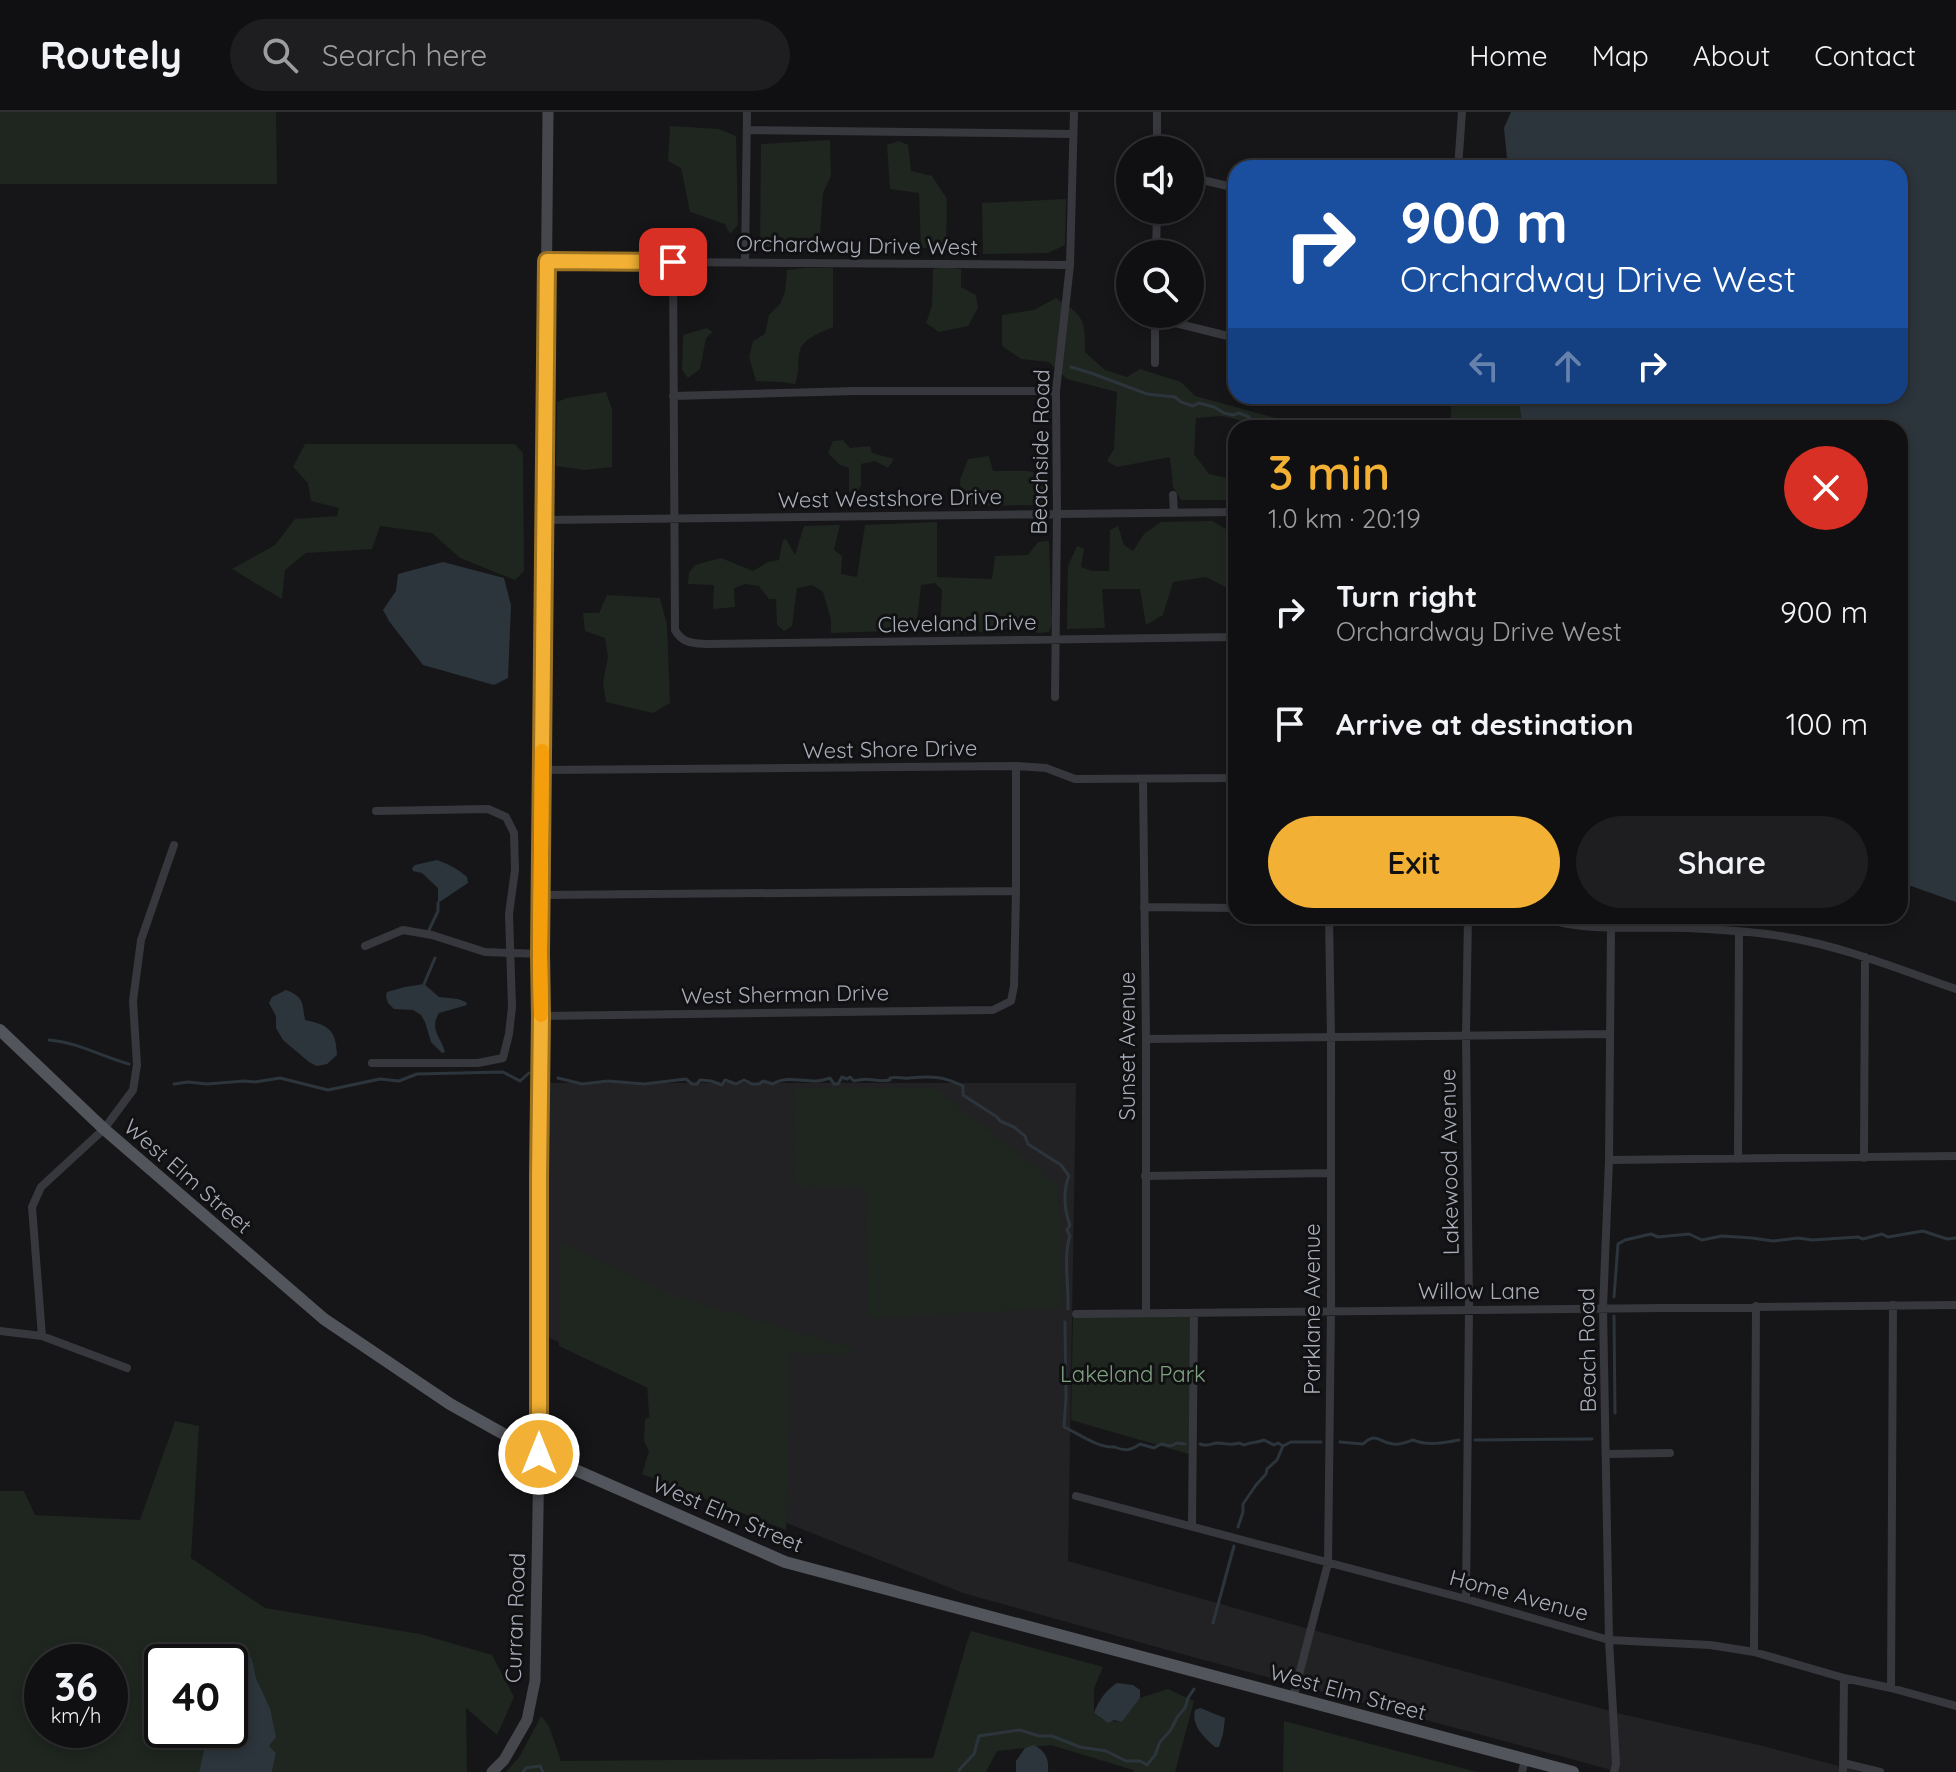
<!DOCTYPE html>
<meta charset="utf-8">
<style>
:root{--surface:#101012;--page:#1e1e20;--text:#f1f3f6;--muted:#9c9d9f;--line:#303032;--accent:#f2b134}
body{margin:0;font-family:Quicksand,sans-serif;background:var(--page);color:var(--text);height:100vh;display:flex;flex-direction:column;font-size:30px;white-space:nowrap}
*{box-sizing:border-box;margin:0}
p{font-size:26px;color:var(--muted)}
.icon{flex:none;width:44px;height:44px;fill:none;stroke:currentColor;stroke-width:2;stroke-linecap:round;stroke-linejoin:round}
.map{position:relative;flex:1;overflow:hidden}
.sheet{position:absolute;left:1228px;top:308px;width:680px;height:504px;display:flex;flex-direction:column;background:var(--surface);border-radius:24px;box-shadow:0 4px 12px #0003,0 0 0 2px var(--line)}
.sheet>*{flex:none}
.hud{position:absolute;left:1228px;top:48px;width:680px;height:244px;border-radius:24px;box-shadow:0 4px 12px #0003,0 0 0 2px var(--line);background:#1a4fa0;color:#fff;overflow:hidden}
.fabs{position:absolute;left:1116px;top:24px;display:grid;gap:16px}
.fabs a{display:grid;place-items:center;width:88px;height:88px;border-radius:50%;background:var(--surface);box-shadow:0 4px 12px #0003,0 0 0 2px var(--line);font-size:40px}
.speed{position:absolute;left:24px;top:1532px;display:flex;gap:16px;font-size:40px;font-weight:700;text-align:center}
.speed>*{display:grid;place-content:center;width:104px;height:104px;border-radius:50%;background:var(--surface);box-shadow:0 4px 12px #0003,0 0 0 2px var(--line);line-height:1}
.speed small{font-size:20px;font-weight:400}
.speed .limit{border:4px solid #111;border-radius:12px;background:#fff;color:#111}
.pin{position:absolute;display:grid;place-items:center;width:68px;height:68px;color:#fff;margin:-34px;border-radius:16px;box-shadow:0 4px 12px #0006}
.me{position:absolute;width:88px;margin:-44px;rotate:0deg;stroke-linejoin:round;filter:drop-shadow(0 0 6px #0008)}
.turn{display:flex;align-items:center;gap:28px;height:168px;padding:0 40px;font-size:36px}
.turn .icon{width:104px;height:104px;stroke-width:2.5}
.turn b{display:block;font-size:56px;line-height:68px}
.lanes{display:flex;align-items:center;height:76px;padding:0 40px;background:#0003;justify-content:center;gap:40px;direction:ltr}
.lanes .off{opacity:.35}
.round{display:grid;place-items:center;flex:none;width:84px;height:84px;border-radius:42px;background:var(--page)}
.head{display:flex;align-items:center;justify-content:space-between;height:136px;padding:0 40px}
h1{font-size:48px;font-weight:600;line-height:60px;color:var(--accent)}
.cta{display:flex;gap:16px;margin-top:auto;padding:16px 40px}
.cta a{flex:1;height:92px;border-radius:48px;background:var(--accent);color:#111;font-size:32px;font-weight:600;line-height:92px;text-align:center}
.cta a+a{background:var(--page);color:var(--text)}
ul{padding:0;list-style:none}
li{display:flex;align-items:center;gap:24px;height:112px;padding:0 40px}
li div{flex:1}
li b{display:block;font-size:30px}
li em{font-style:normal}
header{display:flex;align-items:center;gap:48px;box-sizing:border-box;height:112px;padding:0 40px;background:var(--surface);border-bottom:2px solid var(--line)}
header strong{font-size:38px}
nav{display:flex;gap:44px;margin-inline-start:auto;font-size:28px}
.search{width:560px;height:72px;background:var(--page);display:flex;align-items:center;gap:20px;box-sizing:border-box;padding:0 28px;border-radius:44px;color:var(--muted);font-size:30px}
.map>svg:first-child{display:block}
.built{fill:#222225}
.green{fill:#1e261f;fill-rule:evenodd}
.water{fill:#2c353c}
.lines{fill:none;stroke-linecap:round;stroke-linejoin:round}
.stream{stroke:#2c353c;stroke-width:3}
.street{stroke:#37383d;stroke-width:8}
.secondary{stroke:#45474d;stroke-width:11}
.primary{stroke:#53555c;stroke-width:12}
.route-casing{stroke:#9d7322;stroke-width:20}
.route{stroke:#f2b134;stroke-width:14}
.slow{stroke:#f59e0b;stroke-width:14}
.labels{text-anchor:middle;stroke-width:6;stroke-linejoin:round;paint-order:stroke}
.street-label{font-size:22px;fill:#a8adb8;stroke:#111113}
.park-label{font-size:22px;fill:#7fa381;stroke:#111113}
</style>
<header>
<strong>Routely</strong>
<div class="search"><svg class="icon" aria-label="search" viewBox="0 0 24 24"><circle cx="10" cy="10" r="6"/><path d="M15 15l6 6"/></svg>Search here</div>
<nav><a>Home</a><a>Map</a><a>About</a><a>Contact</a></nav>
</header>
<div class="map">
<svg width="1956" height="1660" viewBox="0 0 1956 1660">
<rect width="100%" height="100%" fill="#161618"/>
<path class="built" d="M547,971h529l-8,478 252,71 301,82 134,30 106,28h-242l-441,-119 -215,-60 -310,-123 -6,-85 -101,-49z"/>
<path class="green" d="M0,0h276l1,72h-277z
M670,14l49,3 17,7 2,89 -8,9 -5,-10 -35,-12 -9,-44 -13,-7z
M830,28l1,36 -8,17 -4,55 -59,-1 1,-103z
M899,29l9,4 3,26 21,5 15,23 -1,50 -25,-1 -2,-55 -29,-4 -3,-44z
M1066,87l-1,46 -17,8 -65,1 -1,-51z
M945,155l16,2v18l15,8 2,13 -10,18 -29,6 -13,-9 6,-17 1,-37z
M804,156h29v59c-11,5 -29,11 -33,23 -3,10 0,21 -5,34l-13,-2 -26,-1 -7,-24 4,-16 12,-7 4,-19 11,-11 5,-12 2,-22z
M1056,186c28,18 29,21 29,54l20,18 22,7 13,-8 41,13 14,14 117,32h-37l-54,-12 -25,2 -2,36 15,20 27,6v20h-55l-8,-13 -3,-30 -53,10 -10,-6 7,-12 3,-57 -50,-13 -18,-17 -28,-3 -19,-13v-31l32,-5z
M707,216l6,4 -7,6 -6,31 -12,9 -6,-8 1,-35z
M606,280l6,17v58l-27,3 -29,-4 1,-64 10,-4z
M1452,284h66l5,32h-73z
M843,328l7,8 20,-2 2,7 22,6 -6,9 -13,-7 -14,3v21l-7,13 -5,-7v-23l-9,-3 -12,-12 5,-12z
M305,332h210l8,9 1,118 -9,9 -55,-22 -28,-25 -52,-7 -8,23 -66,4 -21,17 -3,29 -50,-30 43,-24 20,-26 42,-3 2,-8 -28,-7 -3,-18 -15,-16z
M989,344l4,15h34l21,4 -1,30 -86,1 -1,-26 8,-21z
M1212,409l14,8 2,27 8,1v30l-3,4 -27,-14 -33,5 -10,33 -17,10 -6,-36h-38l3,39 -38,1 1,-63 9,-20 7,3 -3,18 11,4h17l1,-41 8,-4 6,19 9,6 11,-17 17,-12z
M937,410v55l55,2 3,-23 33,-1 10,-13 11,-1 3,83 -3,8 -12,1c-15,-12 -33,-3 -51,-2 -15,2 -31,2 -46,3l2,-44 -7,-7 -14,2 -5,45 -85,3v-13l-8,-28 -11,-7 -15,3 -5,38 -8,5 -7,-6 -1,-26h-7l-10,-13 -14,-2 -11,4 1,19 -22,2 1,-24 -26,-1 1,-11 6,-8 26,-7 32,13 15,-9 11,-2 4,-20 3,-1 9,16 9,-29 36,-1 -6,25 8,6 -1,18 16,3 8,-52z
M607,483l53,3 7,27 3,78 -17,10 -47,-11 -3,-19 5,-26 -3,-19 -20,-7 -2,-18h16z
M934,975l124,98 4,123 -194,10 -3,-130 -72,-2 1,-98z
M565,1132l108,51 181,54 -3,6 -61,-2 -4,177 -144,-56 7,-23 -5,-10 1,-22 6,-2 -3,-29 -89,-42v-101z
M1194,1201l-2,142 -121,-35 2,-106z
M175,1309l24,5 -8,132 74,50 155,26 72,21 22,42 -17,38 -31,-27 1,64h-195l4,-19 -7,-7 1,-38 -14,-30 -4,-19 -4,-4 -18,32v-25h-68v68h55l-10,7 -8,35h-199v-281h24l11,24 105,5zM42,1550h68v68h-68z
M971,1519l132,36 -9,21v25l9,7 19,2 18,-24 28,-9 26,12 -19,71h-41l-1,-2 -82,-25 -54,6 -11,21h-480l14,-16 21,-40 8,10 12,35 372,-3 34,-116z
M1284,1609l193,51h-194z"/>
<path class="water" d="M1511,0h445v790l-45,-16 -11,2v-460h-377l-5,-32h382v-228h-395l2,-10 -3,-30z
M443,450l61,16 7,27 -3,73 -14,7 -71,-20 -34,-44 -6,-11 13,-19 2,-17z
M437,748c11,4 21,9 30,17l1,6 -30,20v-15l-16,-15 -9,-2 -1,-3 3,-3z
M424,872l15,13 19,2 8,3 1,3 -28,8c-10,17 2,24 6,39l-3,1 -11,-11 -6,-20 -4,-7 -8,-5 -19,-1 -6,-6 -2,-7 1,-4 18,-5z
M286,878c18,7 16,12 19,30 24,5 31,10 32,35l-10,9 -10,2 -8,-4 -26,-22 -7,-12v-12l-7,-13 3,-6z
M248,1542l4,5 4,19 14,30 6,29 -7,9 7,7 -4,19h-73l8,-35 10,-7h13v-43z
M1117,1571l16,2 7,5v8l-18,24 -8,-2 -6,3 -14,-10c5,-13 11,-22 23,-30z
M1200,1596l25,10 -2,16 -4,13h-4c-11,-9 -24,-22 -20,-37z
M1034,1633c12,7 15,13 14,27h-32v-11l9,-13z"/>
<g class="lines">
<path class="stream" d="M1071,255l20,6 56,21 28,3 6,5 12,4 6,-3 15,4 10,6 9,2 6,-2 10,4 3,6 6,1 10,-2 3,2h8l10,4
M429,818l9,-19v-8
M424,872l11,-26
M49,928c28,2 54,17 80,24
M558,966l24,6 26,-3 36,3 42,-5 6,5h5l3,-4 11,1 11,4 3,-5 11,4 8,-4 8,4h7l4,-3 10,3c13,-8 27,-3 42,-3 3,0 12,-2 15,-3l4,6h4l4,-7 5,2 3,-2 4,4c17,-5 21,2 36,-1v-2c7,-2 12,1 19,0 22,-2 34,-2 54,8v9l34,22 3,4 14,6 11,9 3,8 33,21 8,11c-6,14 -5,34 1,49l-3,5 3,6c-7,19 -1,51 -2,73
M174,972l14,-2 19,2 37,-3 11,1 25,-4 48,12 52,-11 19,2 18,-7 86,-2 17,9 9,-8
M1614,1185l4,-53 7,-4 26,-6 7,3 31,-3 13,6 20,-4 30,2 21,3 25,-3 14,2 46,-3 5,2 19,-5 6,3 35,-6 24,8 9,-1
M1614,1204l1,97
M1065,1210l1,76 -2,29c15,7 34,21 51,20 10,5 16,3 25,-3l14,4 7,-4 10,2 6,-3 8,1
M1475,1328l117,-1
M1340,1330l23,2c14,-13 16,-1 30,0 7,1 14,-2 20,-4 14,6 31,3 46,0
M1200,1332c8,3 9,0 17,-1 9,0 13,3 22,0l5,2c6,-3 13,-2 20,-5l10,5 4,-2 5,3
M1238,1415l5,-15v-8l13,-19 10,-11 1,-5 10,-9 6,-14 8,-4h30
M1213,1511l21,-77
M523,1660l3,-4 14,-2 3,6
M959,1660v-2l15,-16 5,-18 41,-6 19,6h13l28,11 26,4 20,10h14l7,4 8,-10 5,-13 10,-11 8,-15 7,-8 3,-10 6,-9"/>
<path class="street" d="M1157,0v38
M747,18l326,4
M1458,56l4,-56
M1190,65l46,11
M1156,142l1,-44
M547,149l523,4
M673,150l2,368c7,13 17,13 31,14l530,-7
M745,150l2,-150
M1155,206l81,20
M1155,251v-48
M673,284l183,-5h200
M1173,383l1,18
M544,408l692,-8
M1055,585l2,-183 -1,-123 14,-126 4,-153
M542,658l474,-4 30,2 29,11 161,-1
M1143,667l3,260v274
M540,783l476,-4
M1144,795l92,1
M1544,804c27,17 110,10 145,12 32,2 66,3 97,9 59,10 115,33 170,52
M1611,815l-2,233 -6,148 6,332 7,124 -2,8
M365,834l38,-16 29,5 53,17 55,2
M541,904l452,-6 18,-9 3,-15 2,-95v-125
M1146,927l463,-5
M372,951h106l25,-5 6,-24 3,-27 -3,-93 6,-44 -1,-37 -8,-16 -18,-8 -112,2
M1864,1046l1,-201
M1738,1047l1,-227
M1609,1048l347,-4
M1145,1064l185,-3
M1076,1202l880,-9
M0,1219l42,5 85,32
M42,1224l-10,-129 9,-20 63,-58 29,-39 4,-25 -4,-64 8,-61 33,-95
M1607,1342l63,-1
M1076,1384l390,103 143,41 101,5 44,7 90,26 47,10 65,18
M1192,1414l2,-213
M1466,1487l3,-290 -3,-275 2,-118
M1754,1540l2,-346
M1891,1576l2,-383
M1293,1586l35,-135 3,-252v-273l-2,-122
M1843,1651l37,9
M1522,1660l3,-12
M1843,1660l1,-94"/>
<path class="secondary" d="M492,1660l12,-12 23,-40 8,-39 4,-227v-277l2,-161 -1,-62 8,-842"/>
<path class="primary" d="M0,918l104,99 220,190 126,85 89,50 246,108 788,210"/>
</g>
<g class="lines">
<defs>
<path id="route" d="M539,1342v-277l2,-161 -1,-62 7,-693 126,1"/>
</defs>
<use href="#route" class="route-casing"/>
<use href="#route" class="route"/>
<path class="slow" d="M541,903l-1,-61 2,-203"/>
</g>
<g class="labels">
<g class="street-label">
<text transform="translate(857 133) rotate(1)" y="8">Orchardway Drive West</text>
<text transform="translate(1040 340) rotate(-89)" y="8">Beachside Road</text>
<text transform="translate(890 386) rotate(-1)" y="8">West Westshore Drive</text>
<text transform="translate(957 511) rotate(-1)" y="8">Cleveland Drive</text>
<text transform="translate(890 637) rotate(-1)" y="8">West Shore Drive</text>
<text transform="translate(785 882) rotate(-1)" y="8">West Sherman Drive</text>
<text transform="translate(1127 934) rotate(-90)" y="8">Sunset Avenue</text>
<text transform="translate(1449 1050) rotate(-91)" y="8">Lakewood Avenue</text>
<text transform="translate(188 1064) rotate(41)" y="8">West Elm Street</text>
<text x="1479" y="1187">Willow Lane</text>
<text transform="translate(1312 1197) rotate(-90)" y="8">Parklane Avenue</text>
<text transform="translate(1587 1238) rotate(-91)" y="8">Beach Road</text>
<text transform="translate(728 1402) rotate(23)" y="8">West Elm Street</text>
<text transform="translate(1519 1483) rotate(15)" y="8">Home Avenue</text>
<text transform="translate(515 1506) rotate(-88)" y="8">Curran Road</text>
<text transform="translate(1348 1580) rotate(15)" y="8">West Elm Street</text>
</g>
<g class="park-label">
<text x="1133" y="1270">Lakeland Park</text>
</g>
</g>
</svg>
<div class="fabs">
<a><svg class="icon" aria-label="sound" viewBox="0 0 24 24"><path d="M4 9h4l5-4v14l-5-4H4zM17 9q2 3 0 6"/></svg></a>
<a><svg class="icon" aria-label="search" viewBox="0 0 24 24"><circle cx="10" cy="10" r="6"/><path d="M15 15l6 6"/></svg></a>
</div>
<div class="speed"><div>36<small>km/h</small></div><div class="limit">40</div></div>
<div class="pin" style="left:673px;top:150px;background:#d93025"><svg class="icon" aria-label="arrive" viewBox="0 0 24 24"><path d="M6 21V4h12l-3 4 3 4H6"/></svg></div>
<svg class="me" style="left:539px;top:1342px" viewBox="-20 -20 40 40"><circle r="17" fill="#f2b134" stroke="#fff" stroke-width="3"/><path d="M0-11L8 9 0 5-8 9z" fill="#fff"/></svg>
<div class="hud">
<div class="turn"><svg class="icon" aria-label="right" viewBox="0 0 24 24"><path d="M7 20v-9h11M14 6l5 5-5 5"/></svg><div><b>900 m</b>Orchardway Drive West</div></div>
<div class="lanes"><svg class="icon off" aria-label="left" viewBox="0 0 24 24"><path d="M17 20v-9H6M10 6l-5 5 5 5"/></svg><svg class="icon off" aria-label="ahead" viewBox="0 0 24 24"><path d="M12 20V5M6 11l6-6 6 6"/></svg><svg class="icon" aria-label="right" viewBox="0 0 24 24"><path d="M7 20v-9h11M14 6l5 5-5 5"/></svg></div>
</div>
<section class="sheet">
<div class="head"><div><h1>3 min</h1><p>1.0 km · 20:19</p></div><a class="round" style="background:#d93025;color:#fff"><svg class="icon" aria-label="close" viewBox="0 0 24 24"><path d="M6 6l12 12M18 6L6 18"/></svg></a></div>
<ul>
<li><svg class="icon" aria-label="right" viewBox="0 0 24 24"><path d="M7 20v-9h11M14 6l5 5-5 5"/></svg><div><b>Turn right</b><p>Orchardway Drive West</p></div><em>900 m</em></li>
<li><svg class="icon" aria-label="arrive" viewBox="0 0 24 24"><path d="M6 21V4h12l-3 4 3 4H6"/></svg><div><b>Arrive at destination</b></div><em>100 m</em></li>
</ul>
<div class="cta"><a>Exit</a><a>Share</a></div>
</section>
</div>
